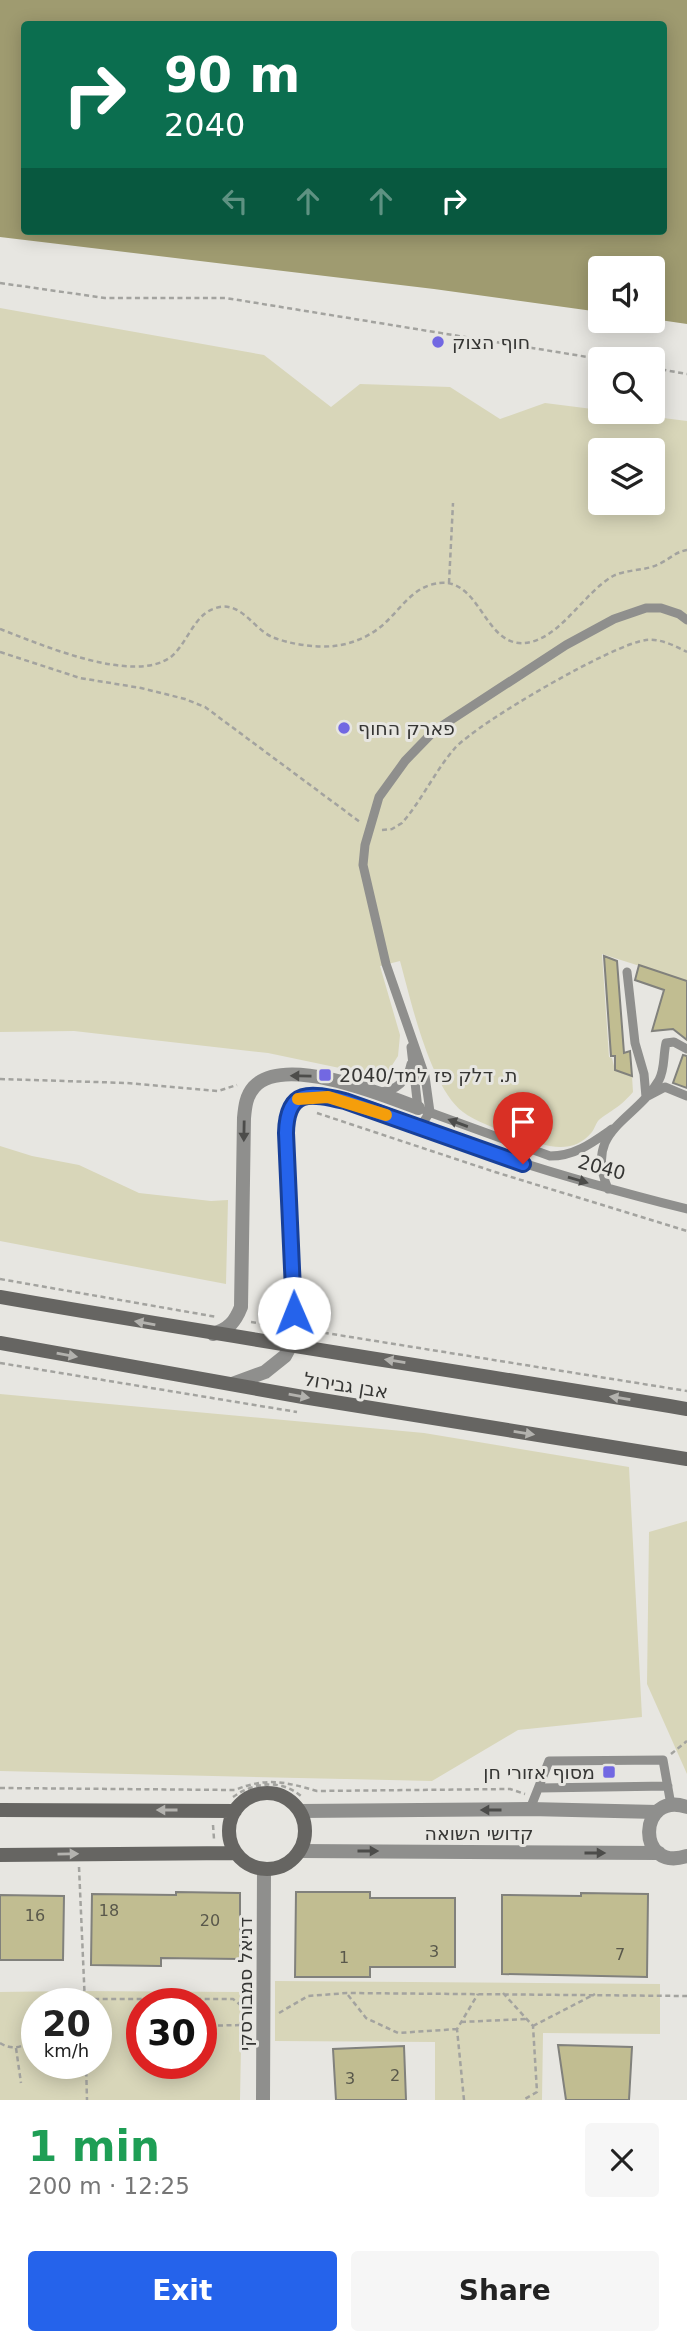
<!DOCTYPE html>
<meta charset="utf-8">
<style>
:root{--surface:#fff;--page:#f6f6f6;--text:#222;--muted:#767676;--accent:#2563eb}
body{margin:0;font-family:"DejaVu Sans",Heebo,sans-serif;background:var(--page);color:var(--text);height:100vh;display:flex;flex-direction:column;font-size:26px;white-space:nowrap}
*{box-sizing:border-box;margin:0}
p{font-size:23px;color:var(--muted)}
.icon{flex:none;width:38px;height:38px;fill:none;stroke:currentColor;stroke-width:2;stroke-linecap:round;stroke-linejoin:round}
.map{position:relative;height:2100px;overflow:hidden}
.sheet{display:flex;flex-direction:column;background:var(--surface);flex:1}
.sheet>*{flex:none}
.banner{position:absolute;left:21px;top:21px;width:646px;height:214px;border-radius:7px;box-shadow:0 4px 18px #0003;background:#0b6e4f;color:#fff;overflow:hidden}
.tools{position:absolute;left:588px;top:256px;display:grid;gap:14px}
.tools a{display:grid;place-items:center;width:77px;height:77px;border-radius:7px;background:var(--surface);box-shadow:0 4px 18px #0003;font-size:35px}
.speed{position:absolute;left:21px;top:1988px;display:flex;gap:14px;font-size:35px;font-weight:700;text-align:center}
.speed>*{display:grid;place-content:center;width:91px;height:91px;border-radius:50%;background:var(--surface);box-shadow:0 4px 18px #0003;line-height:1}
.speed small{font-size:18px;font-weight:400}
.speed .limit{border:10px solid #d22;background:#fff;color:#111}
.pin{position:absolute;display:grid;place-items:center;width:60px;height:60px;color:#fff;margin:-72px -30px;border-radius:50% 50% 50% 0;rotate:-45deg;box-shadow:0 0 7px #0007}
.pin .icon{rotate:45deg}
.me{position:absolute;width:77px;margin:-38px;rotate:359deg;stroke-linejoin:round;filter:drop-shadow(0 0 5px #0008)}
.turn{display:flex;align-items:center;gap:24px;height:147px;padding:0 28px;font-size:32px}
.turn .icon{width:91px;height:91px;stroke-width:2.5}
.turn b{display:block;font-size:49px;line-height:60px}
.lanes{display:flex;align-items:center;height:66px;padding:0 28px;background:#0003;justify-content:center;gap:35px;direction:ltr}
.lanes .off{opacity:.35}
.round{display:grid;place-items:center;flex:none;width:74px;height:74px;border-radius:7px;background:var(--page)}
.head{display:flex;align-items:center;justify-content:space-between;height:119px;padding:0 28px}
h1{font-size:42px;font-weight:800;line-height:52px;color:#1e9e55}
.button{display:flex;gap:14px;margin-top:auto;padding:14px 28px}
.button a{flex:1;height:80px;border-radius:7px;background:var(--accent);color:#fff;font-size:28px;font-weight:800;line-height:80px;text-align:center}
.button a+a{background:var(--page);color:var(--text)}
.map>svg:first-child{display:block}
.green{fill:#d8d6b9;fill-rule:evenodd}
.water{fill:#9f9b70;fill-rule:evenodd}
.building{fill:#c1bd91;stroke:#81817c;stroke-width:2}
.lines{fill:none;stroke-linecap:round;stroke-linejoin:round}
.path{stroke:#a3a39f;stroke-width:2.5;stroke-dasharray:5 3.5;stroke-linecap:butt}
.lane{stroke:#8f8f8d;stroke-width:9}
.street{stroke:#8f8f8d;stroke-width:14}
.secondary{stroke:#666562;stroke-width:14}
.oneway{fill:#4c4c4a}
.oneway2{fill:#b3b2ae}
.route-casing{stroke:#184099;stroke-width:18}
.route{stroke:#2563eb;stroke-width:12}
.slow{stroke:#f59e0b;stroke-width:12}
.poi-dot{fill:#7268e2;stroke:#e7e6e1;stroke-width:2.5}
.labels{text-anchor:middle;stroke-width:6;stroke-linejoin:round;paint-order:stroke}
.number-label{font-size:16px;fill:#59584b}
.poi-label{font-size:19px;fill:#363634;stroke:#e7e6e1;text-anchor:start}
.street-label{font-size:19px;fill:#363634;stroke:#e7e6e1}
</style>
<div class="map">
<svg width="687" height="2100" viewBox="0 0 687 2100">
<rect width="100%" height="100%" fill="#e7e6e1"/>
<path class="green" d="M0,308l264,47 67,52 29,-23 90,3 50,32 45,-16 142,18v560l-85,-27 7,103 3,1 3,12 17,6 1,16c-13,15 -18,16 -33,27 -4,3 -5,9 -8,13 -20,25 -50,13 -75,4 -15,-5 -41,-14 -54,-24 -33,-25 -52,-111 -63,-151l-20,5 20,69 -2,21 -9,14 -16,5 -105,-22 -194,-22 -74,1zM600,450h53v52h-53z
M0,1146l32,10 47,9 60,28 72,8 17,-1 -2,84 -226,-43z
M0,1394l424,39 205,34 13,250 -124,13 -86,51 -432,-10z
M687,1521v253l-40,-90 2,-152z
M275,1981l385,3v50l-117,-1 -1,67h-107v-58l-160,-1z
M75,1991l167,1 -2,108h-240v-108zM37,2004h59v59h-59zM142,2004h59v59h-59z"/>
<path class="water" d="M0,0h687v324l-34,-5v-51h-53v44l-166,-23 -434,-52zM24,24h639v207h-639z"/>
<path class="building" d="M604,956l13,5 7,92 6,-2 2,25 -17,-6v-14h-4z
M639,965l48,16v59l-14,-11 -21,2 12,-41 -29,-10z
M683,1055l4,1v32l-14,-5z
M176,1892l64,1v66l-79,-1v8l-70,-1 1,-71 84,1z
M296,1892h74v6h85v69h-85v10h-75z
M581,1893l67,1 -1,83 -145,-3v-79l79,1z
M0,1895l64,1 -1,64h-63z
M558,2045l74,2 -3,53h-63z
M404,2046l2,54h-70l-3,-51z"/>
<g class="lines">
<path class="path" d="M0,283l105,15h121l374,61
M653,368l34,6
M449,583l4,-80
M0,629c40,15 135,57 172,27 15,-13 22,-40 41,-47 27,-11 39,19 59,28 17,7 43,11 62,9 19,-2 39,-11 52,-24 14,-13 25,-31 44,-37 53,-17 51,69 101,57 32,-8 54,-50 82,-66 14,-7 33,-5 46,-12 11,-5 16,-12 28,-14
M0,652l80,26 61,10 44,11 20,8 155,115
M382,830l10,-1 10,-6c20,-23 33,-52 53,-75 24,-26 158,-104 191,-108 14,-2 29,6 41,12
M0,1079l127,4 91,8 19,-6
M317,1113l178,59 192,59
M0,1279l217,38
M251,1322l28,4
M307,1330l380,61
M0,1363l297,49
M671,1754l16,-13
M0,1788l235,2c31,-13 51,-8 82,1l193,-2 15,5
M233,1797c21,-15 48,-18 68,-1
M213,1825l1,14
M79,1867l6,137
M503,1993l30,33 4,66 -14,8
M348,1995l18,23 32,15 59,-4
M79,2004l6,-5h148l15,12
M279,2013l29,-17 39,-3 340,3
M461,2022l66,-3
M201,2026l40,-1 7,-9
M533,2026l62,-32
M0,2043c15,9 26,3 37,-8
M16,2048l5,35
M86,2063l1,37
M464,2100l-7,-71 21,-35"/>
<path class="lane" d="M627,972l8,71 9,31 2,23 19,-10 22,9
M411,1047l7,62
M380,1092c16,-1 28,-12 31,-28
M426,1111l124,45c25,0 42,-13 62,-27
M420,1127l10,-15 -5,-36 -39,-112 -23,-99 2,-20 14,-48 26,-36 29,-30 132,-86 48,-26 32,-11h15l18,6 8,6
M420,1127c87,34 176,59 267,82
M608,1189c-25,-60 27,-67 51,-109 6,-11 4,-24 7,-37l8,-1 13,7
M539,1788l129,-2
M530,1809l19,-48 114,-1 8,45"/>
<path class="street" d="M213,1334c16,-5 22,-12 28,-27l3,-189c1,-11 2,-22 10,-31 30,-33 130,8 164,21
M232,1384l33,-12 20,-16 6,-11 3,-47 -8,-165 1,-18 5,-12c31,-19 96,12 128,24
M687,1807c-49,-17 -52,66 0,49
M300,1811l230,-2 127,3
M299,1851l360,2
M263,2100l1,-231"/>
<path class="secondary" d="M0,1297c229,40 458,74 687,112
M0,1343l303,54 384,62
M229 1831a38 38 0 1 1 76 0a38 38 0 1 1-76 0Z
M0,1810l235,1
M0,1855l236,-2"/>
</g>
<defs><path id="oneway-solid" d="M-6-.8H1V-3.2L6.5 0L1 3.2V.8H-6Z" transform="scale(1.75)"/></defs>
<g class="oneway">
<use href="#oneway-solid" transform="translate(301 1076) rotate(-179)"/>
<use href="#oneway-solid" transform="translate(458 1123) rotate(-160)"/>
<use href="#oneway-solid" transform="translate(244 1131) rotate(91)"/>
<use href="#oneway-solid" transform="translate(578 1180) rotate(16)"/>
<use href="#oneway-solid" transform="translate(491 1810) rotate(180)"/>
<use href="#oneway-solid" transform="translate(368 1851)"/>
<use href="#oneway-solid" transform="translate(595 1853)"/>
</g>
<g class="oneway2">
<use href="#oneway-solid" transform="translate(145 1323) rotate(-170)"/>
<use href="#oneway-solid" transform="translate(67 1355) rotate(10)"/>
<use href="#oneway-solid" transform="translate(395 1361) rotate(-171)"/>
<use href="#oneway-solid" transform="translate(299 1396) rotate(10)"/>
<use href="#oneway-solid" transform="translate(620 1398) rotate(-171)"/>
<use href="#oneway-solid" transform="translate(524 1433) rotate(9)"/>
<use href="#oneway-solid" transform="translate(167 1810) rotate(-180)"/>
<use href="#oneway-solid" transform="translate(68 1854) rotate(-1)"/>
</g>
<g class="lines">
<defs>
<path id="route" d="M294,1313l-8,-180c1,-45 24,-40 59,-32l178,63"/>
</defs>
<use href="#route" class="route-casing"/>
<use href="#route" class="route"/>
<path class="slow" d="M298,1099l30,-2 58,18"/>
</g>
<g class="poi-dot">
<circle cx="438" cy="342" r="7"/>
<circle cx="344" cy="728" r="7"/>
<rect x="318" y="1068" width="14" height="14" rx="3.5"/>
<rect x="602" y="1765" width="14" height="14" rx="3.5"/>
</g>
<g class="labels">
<g class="number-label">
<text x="109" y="1916">18</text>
<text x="35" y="1921">16</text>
<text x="210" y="1926">20</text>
<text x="434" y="1957">3</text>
<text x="620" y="1960">7</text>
<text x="344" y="1963">1</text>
<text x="395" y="2081">2</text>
<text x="350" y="2084">3</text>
</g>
<g class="poi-label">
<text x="452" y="349">חוף הצוק</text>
<text x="358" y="735">פארק החוף</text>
<text x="339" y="1082">ת. דלק פז למד/2040</text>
<text x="595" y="1779" text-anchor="end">מסוף אזורי חן</text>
</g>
<g class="street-label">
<text transform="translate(602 1167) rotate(15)" y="7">2040</text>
<text transform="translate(346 1385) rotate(9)" y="7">אבן גבירול</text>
<text x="479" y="1840">קדושי השואה</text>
<text transform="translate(245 1984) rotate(-90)" y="7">דניאל סמבורסקי</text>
</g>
</g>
</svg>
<div class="tools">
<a><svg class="icon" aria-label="sound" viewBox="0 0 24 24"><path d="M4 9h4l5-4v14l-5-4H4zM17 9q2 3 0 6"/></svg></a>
<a><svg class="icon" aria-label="search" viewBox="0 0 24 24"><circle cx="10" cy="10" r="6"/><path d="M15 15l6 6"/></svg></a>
<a><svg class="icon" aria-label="layers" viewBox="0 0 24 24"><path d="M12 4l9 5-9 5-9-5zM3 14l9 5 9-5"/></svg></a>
</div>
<div class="speed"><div>20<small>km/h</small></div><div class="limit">30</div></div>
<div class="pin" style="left:523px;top:1164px;background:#d93025"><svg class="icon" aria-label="arrive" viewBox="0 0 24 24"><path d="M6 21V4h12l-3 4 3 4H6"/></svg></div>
<svg class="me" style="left:294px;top:1313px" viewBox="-20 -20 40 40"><circle r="19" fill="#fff"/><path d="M0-13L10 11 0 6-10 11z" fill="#2563eb"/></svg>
<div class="banner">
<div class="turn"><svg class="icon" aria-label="right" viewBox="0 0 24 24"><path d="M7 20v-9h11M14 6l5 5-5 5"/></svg><div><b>90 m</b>2040</div></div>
<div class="lanes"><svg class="icon off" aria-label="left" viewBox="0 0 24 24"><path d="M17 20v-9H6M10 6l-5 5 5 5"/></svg><svg class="icon off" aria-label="ahead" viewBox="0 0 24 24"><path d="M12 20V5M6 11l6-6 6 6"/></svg><svg class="icon off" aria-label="ahead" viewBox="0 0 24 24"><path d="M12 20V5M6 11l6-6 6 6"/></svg><svg class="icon" aria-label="right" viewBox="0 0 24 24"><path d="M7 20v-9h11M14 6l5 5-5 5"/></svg></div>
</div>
</div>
<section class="sheet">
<div class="head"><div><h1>1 min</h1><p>200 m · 12:25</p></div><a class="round"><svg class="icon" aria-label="close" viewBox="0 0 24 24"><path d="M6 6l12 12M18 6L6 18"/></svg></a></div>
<div class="button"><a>Exit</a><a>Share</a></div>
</section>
